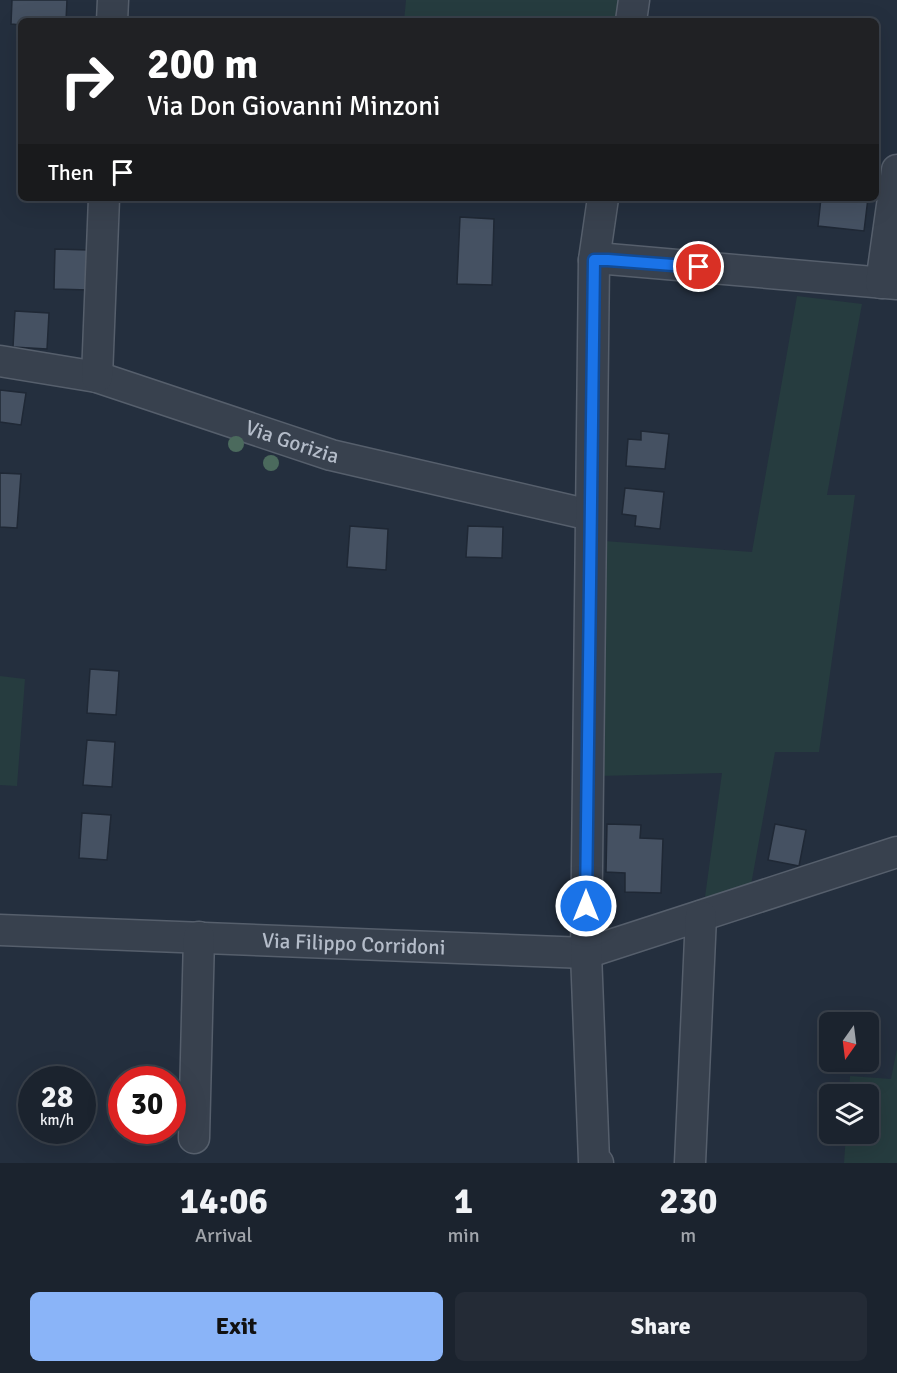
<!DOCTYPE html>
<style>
:root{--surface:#1b232e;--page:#242b36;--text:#f1f3f6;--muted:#a0a4aa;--line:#39404a;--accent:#8ab4f8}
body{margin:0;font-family:Signika,sans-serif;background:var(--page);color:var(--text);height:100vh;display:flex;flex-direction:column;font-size:22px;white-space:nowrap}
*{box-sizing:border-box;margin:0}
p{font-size:20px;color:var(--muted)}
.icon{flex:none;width:33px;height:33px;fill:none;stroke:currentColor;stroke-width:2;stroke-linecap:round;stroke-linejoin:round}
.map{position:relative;height:1163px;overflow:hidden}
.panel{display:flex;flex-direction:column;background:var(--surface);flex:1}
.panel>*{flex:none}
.hud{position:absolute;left:18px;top:18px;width:861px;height:183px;border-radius:9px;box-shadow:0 6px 24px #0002,0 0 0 2px var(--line);background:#202124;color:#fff;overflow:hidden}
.needle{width:39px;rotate:194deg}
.tools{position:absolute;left:819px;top:1012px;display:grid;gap:12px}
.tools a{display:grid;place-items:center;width:60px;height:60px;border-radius:9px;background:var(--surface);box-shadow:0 6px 24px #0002,0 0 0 2px var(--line);font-size:30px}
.speed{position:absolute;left:18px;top:1066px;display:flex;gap:12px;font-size:30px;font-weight:700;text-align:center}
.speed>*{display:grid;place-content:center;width:78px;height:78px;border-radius:50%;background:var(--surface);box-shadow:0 6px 24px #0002,0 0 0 2px var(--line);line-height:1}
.speed small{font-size:15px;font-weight:400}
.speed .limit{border:9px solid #d22;background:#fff;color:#111}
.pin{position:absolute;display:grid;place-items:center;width:51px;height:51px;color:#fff;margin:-26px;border:3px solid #fff;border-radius:50%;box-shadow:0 2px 6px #0007}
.me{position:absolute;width:66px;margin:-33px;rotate:0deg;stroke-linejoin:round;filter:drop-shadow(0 0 4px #0008)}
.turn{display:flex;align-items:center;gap:21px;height:126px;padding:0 30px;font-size:27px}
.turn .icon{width:78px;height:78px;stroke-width:2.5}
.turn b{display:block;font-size:42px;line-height:51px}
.then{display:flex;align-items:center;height:57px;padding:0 30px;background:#0003;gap:12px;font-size:22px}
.eta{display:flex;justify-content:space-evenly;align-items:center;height:102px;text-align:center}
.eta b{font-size:36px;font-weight:700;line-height:42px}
.cta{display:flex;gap:12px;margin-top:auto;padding:12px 30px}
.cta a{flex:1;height:69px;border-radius:9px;background:var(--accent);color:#111;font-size:24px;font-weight:700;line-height:69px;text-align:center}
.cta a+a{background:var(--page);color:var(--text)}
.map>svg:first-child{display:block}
.green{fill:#263c3f}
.building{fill:#455162;stroke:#1f2835;stroke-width:1.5}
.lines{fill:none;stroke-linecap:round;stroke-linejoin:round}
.minor-casing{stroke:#565f6c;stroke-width:33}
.minor{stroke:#38414e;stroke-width:30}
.tree{fill:#4b6a5d}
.route-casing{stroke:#114b97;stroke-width:15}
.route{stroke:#1a73e8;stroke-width:10}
.labels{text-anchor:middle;stroke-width:6;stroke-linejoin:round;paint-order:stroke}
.street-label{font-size:21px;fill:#b4bcc9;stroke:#1d2633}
</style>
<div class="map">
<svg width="897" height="1163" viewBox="0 0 897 1163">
<rect width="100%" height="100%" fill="#242f3e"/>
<path class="green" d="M406,0h214l-3,21h-213z
M797,296l65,8 -35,191h28l-36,257h-44l-24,133 -46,12 17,-124 -124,3 6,-235 148,11z
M0,676l25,3 -8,107 -17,-1z
M897,1049v114h-53l2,-29h22v-39h-19l1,-19 41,3z"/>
<path class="building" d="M12,0h55l-1,21h-45v4l-10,-1z
M821,198h47l-4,33 -46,-5z
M460,217l34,2 -2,66 -35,-1z
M55,249l34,1v40l-35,-1z
M15,311l34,2 -2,36 -34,-2z
M0,390l26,3 -5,32 -21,-3z
M641,431l28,3 -4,35 -39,-3 2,-27 13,1z
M0,473l21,1 -4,54 -17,-1z
M625,488l39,4 -4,37 -25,-3 1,-10 -14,-2z
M350,526l38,3 -2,41 -39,-3z
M468,526l35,1 -1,31 -36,-1z
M90,669l29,2 -3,44 -29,-2z
M87,740l28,2 -3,45 -29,-2z
M82,813l29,2 -4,45 -28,-2z
M607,824l34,1 -1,13 23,1 -2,54 -36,-1v-19l-19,-1z
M775,824l31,6 -7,36 -31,-6z"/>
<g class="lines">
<defs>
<g id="minor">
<path d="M112,21l1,-21"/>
<path d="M631,21l3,-21"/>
<path d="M594,260l14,-1 289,25"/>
<path d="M881,283l16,-113"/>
<path id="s1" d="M0,361l97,16 234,78 259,60"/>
<path d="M97,377l7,-179"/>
<path id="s2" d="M0,930l586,23 311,-101"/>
<path d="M194,1138l5,-201"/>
<path d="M598,1163l-4,-2 -8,-208 8,-693 9,-62"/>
<path d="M690,1163l11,-247"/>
</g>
</defs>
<use href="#minor" class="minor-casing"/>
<use href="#minor" class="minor"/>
</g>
<g class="tree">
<circle cx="236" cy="444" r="8"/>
<circle cx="271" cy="463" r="8"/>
</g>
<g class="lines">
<defs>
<path id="route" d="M586,906l8,-646h14l91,7"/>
</defs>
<use href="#route" class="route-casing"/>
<use href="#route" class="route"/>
</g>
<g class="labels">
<g class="street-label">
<text dy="7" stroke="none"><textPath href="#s1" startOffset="304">Via Gorizia</textPath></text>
<text dy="7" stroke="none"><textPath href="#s2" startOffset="354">Via Filippo Corridoni</textPath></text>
</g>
</g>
</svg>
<div class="tools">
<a><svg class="needle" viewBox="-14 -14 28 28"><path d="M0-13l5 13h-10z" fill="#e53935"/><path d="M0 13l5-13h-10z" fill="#a0a4aa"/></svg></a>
<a><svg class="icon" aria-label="layers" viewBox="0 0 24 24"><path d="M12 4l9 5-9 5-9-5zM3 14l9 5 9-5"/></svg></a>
</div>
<div class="speed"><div>28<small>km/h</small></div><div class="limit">30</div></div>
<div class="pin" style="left:699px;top:267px;background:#d93025"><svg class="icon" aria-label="arrive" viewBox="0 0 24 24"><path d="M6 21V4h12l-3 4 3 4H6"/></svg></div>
<svg class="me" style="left:586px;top:906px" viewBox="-20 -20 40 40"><circle r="17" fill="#1a73e8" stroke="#fff" stroke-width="3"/><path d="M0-11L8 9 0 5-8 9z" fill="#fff"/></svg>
<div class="hud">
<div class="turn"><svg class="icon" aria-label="right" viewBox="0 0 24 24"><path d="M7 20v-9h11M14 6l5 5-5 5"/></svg><div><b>200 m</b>Via Don Giovanni Minzoni</div></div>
<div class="then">Then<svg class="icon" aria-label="arrive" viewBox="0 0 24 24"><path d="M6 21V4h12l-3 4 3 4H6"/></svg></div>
</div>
</div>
<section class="panel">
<div class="eta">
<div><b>14:06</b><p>Arrival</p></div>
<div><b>1</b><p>min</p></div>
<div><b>230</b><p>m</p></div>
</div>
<div class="cta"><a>Exit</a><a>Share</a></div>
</section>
